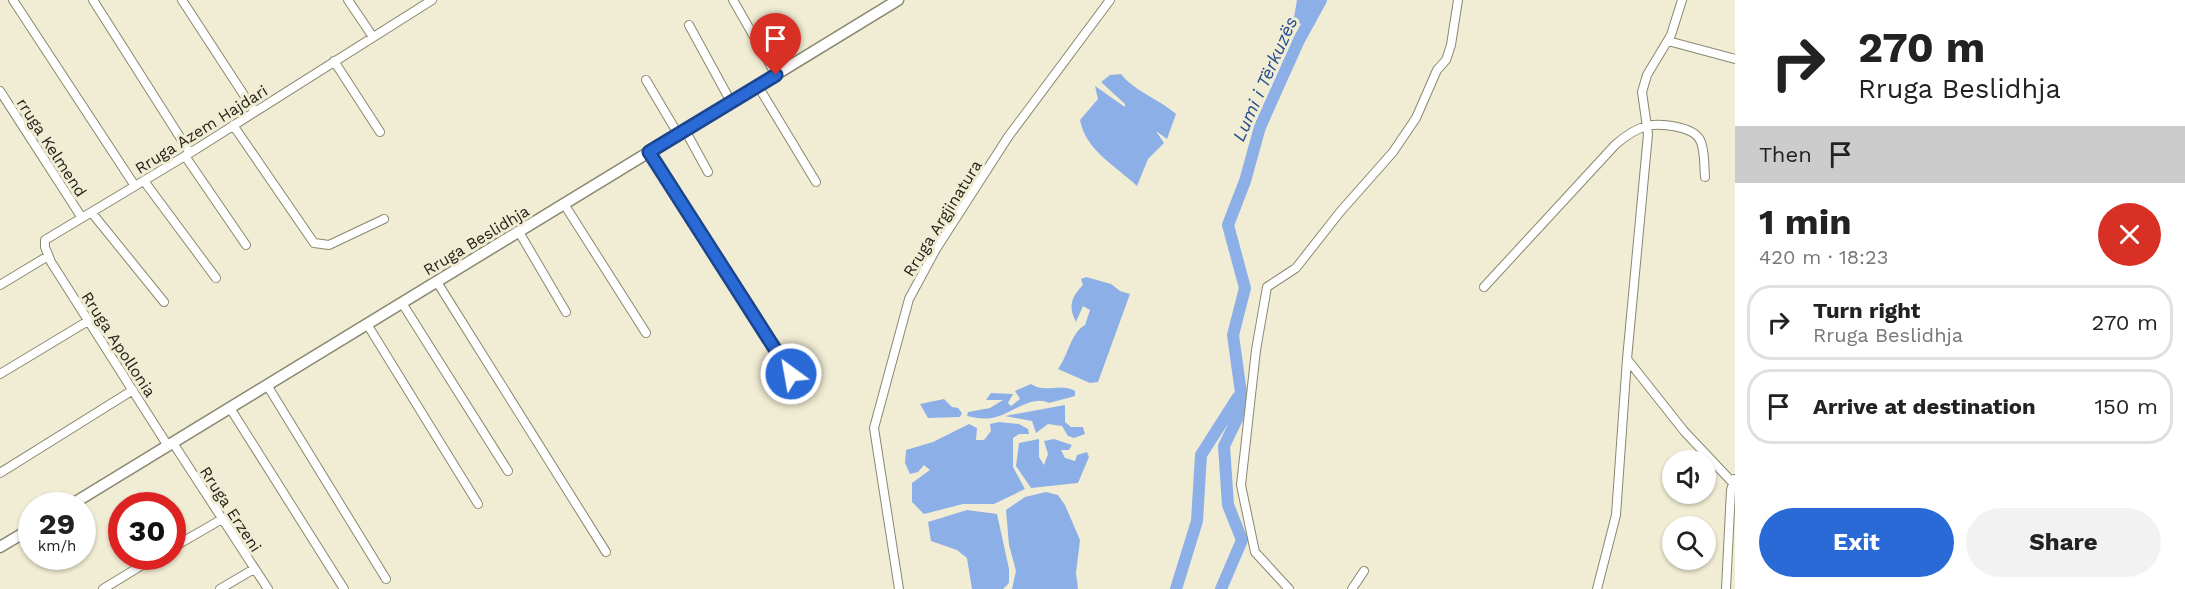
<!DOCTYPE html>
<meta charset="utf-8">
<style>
:root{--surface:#fff;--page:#f2f2f2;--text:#222;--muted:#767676;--line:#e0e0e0;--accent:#2a6ad7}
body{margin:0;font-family:"Work Sans",sans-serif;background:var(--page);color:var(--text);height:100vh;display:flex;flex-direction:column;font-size:22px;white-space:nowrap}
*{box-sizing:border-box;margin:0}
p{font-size:20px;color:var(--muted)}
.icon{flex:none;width:33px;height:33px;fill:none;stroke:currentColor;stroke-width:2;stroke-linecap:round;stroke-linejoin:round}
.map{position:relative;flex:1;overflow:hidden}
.drawer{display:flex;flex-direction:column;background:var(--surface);width:450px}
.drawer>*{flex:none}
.guide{background:#fff;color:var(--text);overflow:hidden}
.tools{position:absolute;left:1662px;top:450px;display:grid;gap:12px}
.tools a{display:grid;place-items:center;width:54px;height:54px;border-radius:50%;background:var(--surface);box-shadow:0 2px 4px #0004;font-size:30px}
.speed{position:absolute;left:18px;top:492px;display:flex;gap:12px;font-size:30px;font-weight:700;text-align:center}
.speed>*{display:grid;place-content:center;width:78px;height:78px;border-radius:50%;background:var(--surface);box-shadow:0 2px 4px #0004;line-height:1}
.speed small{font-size:15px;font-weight:400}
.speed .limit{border:9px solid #d22;background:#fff;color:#111}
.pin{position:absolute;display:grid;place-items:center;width:51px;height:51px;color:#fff;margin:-62px -26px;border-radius:50% 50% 50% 0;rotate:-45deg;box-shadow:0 0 6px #0007}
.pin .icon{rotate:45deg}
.me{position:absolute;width:66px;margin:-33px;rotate:328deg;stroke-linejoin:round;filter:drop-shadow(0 0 4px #0008)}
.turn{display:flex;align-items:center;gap:21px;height:126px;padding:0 24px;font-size:27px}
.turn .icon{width:78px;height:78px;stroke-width:2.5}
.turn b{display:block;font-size:42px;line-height:51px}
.then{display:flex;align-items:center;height:57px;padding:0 24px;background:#0003;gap:12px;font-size:22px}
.round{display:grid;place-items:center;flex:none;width:63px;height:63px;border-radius:32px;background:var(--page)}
.headline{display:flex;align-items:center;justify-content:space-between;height:102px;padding:0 24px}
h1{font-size:36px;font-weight:700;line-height:45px}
.cta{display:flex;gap:12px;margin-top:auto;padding:12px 24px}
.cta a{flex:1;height:69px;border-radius:36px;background:var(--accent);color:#fff;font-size:24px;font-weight:700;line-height:69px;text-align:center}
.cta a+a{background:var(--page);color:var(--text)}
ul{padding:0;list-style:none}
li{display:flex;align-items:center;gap:18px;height:75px;margin:0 12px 9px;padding:0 12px;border:3px solid var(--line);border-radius:24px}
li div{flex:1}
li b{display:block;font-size:22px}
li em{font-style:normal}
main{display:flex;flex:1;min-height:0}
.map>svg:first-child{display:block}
.water{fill:#8dafe7}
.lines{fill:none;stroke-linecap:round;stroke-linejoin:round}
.river{stroke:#8dafe7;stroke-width:12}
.minor-casing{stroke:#8a8770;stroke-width:10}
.major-casing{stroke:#8a8770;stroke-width:13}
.minor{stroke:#fff;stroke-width:8}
.major{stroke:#fff;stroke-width:10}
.route-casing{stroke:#1b458c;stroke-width:15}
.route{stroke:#2a6ad7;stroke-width:10}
.labels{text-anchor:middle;stroke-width:6;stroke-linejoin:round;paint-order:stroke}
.street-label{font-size:16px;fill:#25241a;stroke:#f1edd4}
.water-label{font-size:18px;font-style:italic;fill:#254c8f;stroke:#f1edd4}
</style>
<main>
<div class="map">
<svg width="1735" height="589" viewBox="0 0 1735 589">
<rect width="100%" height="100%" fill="#f1edd4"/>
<path class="water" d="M1297,0h29l-12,25 -21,-2z
M1121,74c13,17 38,25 55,40l-9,25 -11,-8 8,12 -16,16 -11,27c-21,-20 -51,-35 -57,-66l18,-21 -3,-13 30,21v-3l-24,-22 9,-7z
M1086,277l25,7 9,7 10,3 -32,88 -8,1 -32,-14c11,-15 12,-35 27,-44l5,-15 -7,-4 -7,16c-8,-15 -5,-25 7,-37l-2,-6z
M1031,384c15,10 29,-2 44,7v5l-26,7c-16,-9 -39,11 -53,14 -11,3 -19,1 -29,-1l1,-4 22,-4 13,-8h-17l5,-7 22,1 -5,9 3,3 9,-7 -5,-8z
M944,399l8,8 6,1 4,5 -2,4 -32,1 -8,-14z
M1065,405v17l6,5h12l2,7 -11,4 -6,-2 -6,-10 -14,-2 -12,9 -4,-12 -27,-5z
M999,422l20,2 9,5 1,5h-10l-6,4v29l12,22 -31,15h-31l-39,10 -12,-12v-19l18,-13 -6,-5 -6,7 -8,2 -5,-11 1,-13 27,-8 36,-18 8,4 -1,12h8l7,-9 -1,-7z
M1039,439v18l5,8 4,-11 -4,-13 10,-2 18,6 -3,5h-8l4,8 10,3 2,-6 10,-3 2,5 -11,26 -47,5 -15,-22 3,-23z
M1046,492l12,3 7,10 15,35 -4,33 2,16h-66l4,-18 -7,-26 -3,-35 19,-13z
M967,510l30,4 12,55v14l-6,6h-31l-5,-31 -10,-8 -26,-9 -3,-19z"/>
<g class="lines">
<path class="river" d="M1176,589l21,-68 4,-66 37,-58
M1221,589l21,-49 -14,-35 -4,-59 13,-27 3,-13 1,-13 -8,-58 12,-47 -17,-63 17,-44 15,-54 39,-87 22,-40"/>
<defs>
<path id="minor" d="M13,0l122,186
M93,0l97,153
M182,0l73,112
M348,0l25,37
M733,0l43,75
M689,25l42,77
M1668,41l67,18
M334,61l46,71
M646,80l32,54
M758,86l58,96
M0,91l82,127
M233,125l81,118 15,2 55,-26
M685,130l23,42
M649,152l142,222
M185,156l61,89
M144,181l72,97
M564,204l82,129
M92,213l72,89
M519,232l47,80
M437,282l169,270
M0,285l48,-29
M1484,287l131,-142c9,-8 20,-16 32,-19 13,-3 46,0 53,14 5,9 4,26 5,37
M402,303l106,168
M367,324l111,180
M1627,359l21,-225 -6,-42 5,-17 24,-40 11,-35
M0,374l88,-53
M267,385l119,194
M230,408l114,181
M173,443l95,146
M168,446l-117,-184 -6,-15v-7l145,-87 242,-153
M0,473l133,-83
M172,548l50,-29
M103,589l54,-33
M220,589l34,-20
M899,589l-25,-161 35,-129 27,-50 72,-112 102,-137
M1289,589l-34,-37 -14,-67 15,-135 11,-63 29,-19 44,-56 53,-60 23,-34 21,-48 9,-10 5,-15 7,-45
M1352,589l12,-18
M1597,589l19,-74 11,-156 57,72 49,52
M1726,589l5,-99 3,-11"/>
<path id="major" d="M69,506l829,-506
M0,547l32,-19"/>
</defs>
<use href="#minor" class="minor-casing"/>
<use href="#major" class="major-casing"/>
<use href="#minor" class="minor"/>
<use href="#major" class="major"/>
</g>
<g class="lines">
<defs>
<path id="route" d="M776,75l-127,77 142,222"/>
</defs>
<use href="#route" class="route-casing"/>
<use href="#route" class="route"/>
</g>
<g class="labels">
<g class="street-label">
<text transform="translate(201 129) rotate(-32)" y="6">Rruga Azem Hajdari</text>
<text transform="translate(52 147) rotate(57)" y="6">rruga Kelmend</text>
<text transform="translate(942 218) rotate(-58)" y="6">Rruga Argjinatura</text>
<text transform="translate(476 240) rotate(-31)" y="6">Rruga Beslidhja</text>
<text transform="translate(119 344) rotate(57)" y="6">Rruga Apollonia</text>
<text transform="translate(231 509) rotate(57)" y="6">Rruga Erzeni</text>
</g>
<g class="water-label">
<text transform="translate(1265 79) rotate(-66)" y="6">Lumi i Tërkuzës</text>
</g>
</g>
</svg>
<div class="tools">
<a><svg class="icon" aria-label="sound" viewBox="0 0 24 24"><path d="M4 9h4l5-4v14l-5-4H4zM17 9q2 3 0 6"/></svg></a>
<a><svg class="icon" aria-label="search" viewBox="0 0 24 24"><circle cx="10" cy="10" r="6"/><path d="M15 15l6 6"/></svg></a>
</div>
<div class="speed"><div>29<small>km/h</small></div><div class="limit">30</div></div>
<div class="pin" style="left:776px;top:75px;background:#d93025"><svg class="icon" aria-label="arrive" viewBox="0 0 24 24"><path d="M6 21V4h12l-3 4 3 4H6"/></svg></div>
<svg class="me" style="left:791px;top:374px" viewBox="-20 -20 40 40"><circle r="17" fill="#2a6ad7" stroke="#fff" stroke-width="3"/><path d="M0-11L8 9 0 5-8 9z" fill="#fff"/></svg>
</div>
<section class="drawer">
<div class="guide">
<div class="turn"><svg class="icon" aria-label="right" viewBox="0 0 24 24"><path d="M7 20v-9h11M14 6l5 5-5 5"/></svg><div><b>270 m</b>Rruga Beslidhja</div></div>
<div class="then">Then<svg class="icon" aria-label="arrive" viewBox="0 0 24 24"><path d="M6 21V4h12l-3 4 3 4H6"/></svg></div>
</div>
<div class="headline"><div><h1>1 min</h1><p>420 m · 18:23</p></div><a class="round" style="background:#d93025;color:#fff"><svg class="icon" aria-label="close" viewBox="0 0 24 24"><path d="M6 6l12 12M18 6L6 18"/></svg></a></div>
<ul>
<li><svg class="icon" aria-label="right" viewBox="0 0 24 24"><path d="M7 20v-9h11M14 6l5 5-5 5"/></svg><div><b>Turn right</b><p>Rruga Beslidhja</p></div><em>270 m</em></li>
<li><svg class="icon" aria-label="arrive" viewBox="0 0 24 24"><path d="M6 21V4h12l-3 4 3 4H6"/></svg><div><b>Arrive at destination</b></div><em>150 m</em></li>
</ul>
<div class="cta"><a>Exit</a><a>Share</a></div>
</section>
</main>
